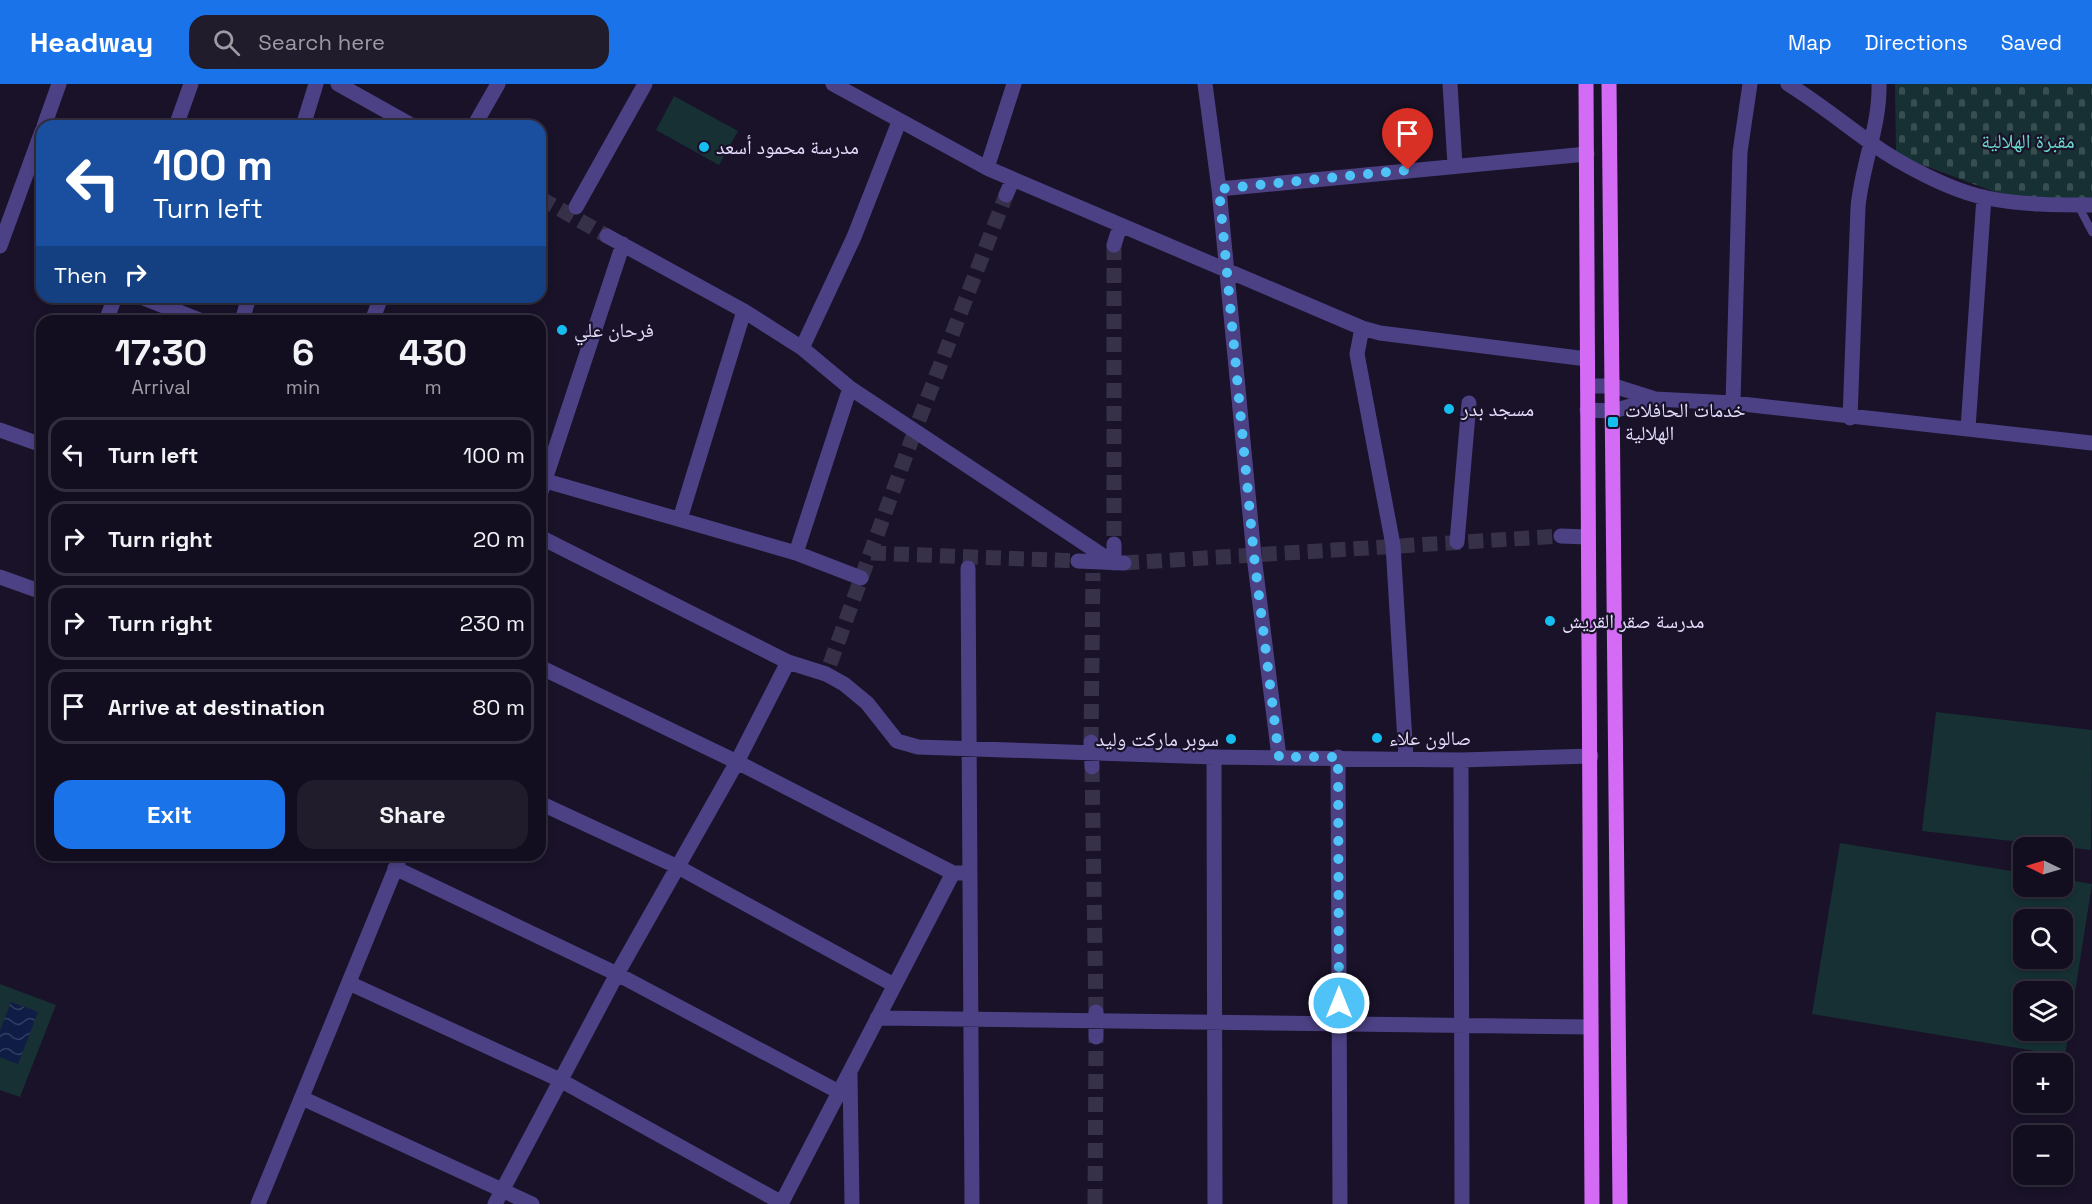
<!DOCTYPE html>
<meta charset="utf-8">
<style>
:root{--surface:#130e1f;--page:#201c2c;--text:#f1f3f6;--muted:#9d9ca4;--line:#322e3d;--accent:#1a73e8}
body{margin:0;font-family:"Space Grotesk","Noto Naskh Arabic",sans-serif;background:var(--page);color:var(--text);height:100vh;display:flex;flex-direction:column;font-size:22px;white-space:nowrap}
*{box-sizing:border-box;margin:0}
p{font-size:20px;color:var(--muted)}
.icon{flex:none;width:33px;height:33px;fill:none;stroke:currentColor;stroke-width:2;stroke-linecap:round;stroke-linejoin:round}
.map{position:relative;flex:1;overflow:hidden}
.details{position:absolute;left:36px;top:231px;width:510px;height:546px;display:flex;flex-direction:column;background:var(--surface);border-radius:18px;box-shadow:0 3px 9px #0003,0 0 0 2px var(--line)}
.details>*{flex:none}
.banner{position:absolute;left:36px;top:36px;width:510px;height:183px;border-radius:18px;box-shadow:0 3px 9px #0003,0 0 0 2px var(--line);background:#1a4fa0;color:#fff;overflow:hidden}
.needle{width:39px;rotate:275deg}
.fabs{position:absolute;left:2013px;top:753px;display:grid;gap:12px}
.fabs a{display:grid;place-items:center;width:60px;height:60px;border-radius:12px;background:var(--surface);box-shadow:0 3px 9px #0003,0 0 0 2px var(--line);font-size:30px}
.pin{position:absolute;display:grid;place-items:center;width:51px;height:51px;color:#fff;margin:-62px -26px;border-radius:50% 50% 50% 0;rotate:-45deg;box-shadow:0 0 6px #0007}
.pin .icon{rotate:45deg}
.me{position:absolute;width:66px;margin:-33px;rotate:0deg;stroke-linejoin:round;filter:drop-shadow(0 0 4px #0008)}
.turn{display:flex;align-items:center;gap:21px;height:126px;padding:0 18px;font-size:27px}
.turn .icon{width:78px;height:78px;stroke-width:2.5}
.turn b{display:block;font-size:42px;line-height:51px}
.then{display:flex;align-items:center;height:57px;padding:0 18px;background:#0003;gap:12px;font-size:22px}
.eta{display:flex;justify-content:space-evenly;align-items:center;height:102px;text-align:center}
.eta b{font-size:36px;font-weight:700;line-height:42px}
.action{display:flex;gap:12px;margin-top:auto;padding:12px 18px}
.action a{flex:1;height:69px;border-radius:18px;background:var(--accent);color:#fff;font-size:24px;font-weight:700;line-height:69px;text-align:center}
.action a+a{background:var(--page);color:var(--text)}
ul{padding:0;list-style:none}
li{display:flex;align-items:center;gap:18px;height:75px;margin:0 12px 9px;padding:0 6px;border:3px solid var(--line);border-radius:18px}
li div{flex:1}
li b{display:block;font-size:22px}
li em{font-style:normal}
header{display:flex;align-items:center;gap:36px;box-sizing:border-box;height:84px;padding:0 30px;background:var(--accent);color:#fff}
header strong{font-size:28px}
nav{display:flex;gap:33px;margin-inline-start:auto;font-size:21px}
.search{width:420px;height:54px;background:var(--page);display:flex;align-items:center;gap:15px;box-sizing:border-box;padding:0 21px;border-radius:18px;color:var(--muted);font-size:22px}
.map>svg:first-child{display:block}
.cemetery{fill:url(#cemetery-stones)}
.green{fill:#163033;fill-rule:evenodd}
.water{fill:url(#water-waves)}
.lines{fill:none;stroke-linecap:round;stroke-linejoin:round}
.minor-tunnel{stroke:#373049;stroke-width:15;stroke-dasharray:15 8;stroke-linecap:butt}
.service{stroke:#4c4184;stroke-width:8}
.minor{stroke:#4c4184;stroke-width:15}
.primary{stroke:#d36bf5;stroke-width:15}
.route{stroke:#4fc3f7;stroke-width:10;stroke-dasharray:0 18}
.poi-dot{fill:#16bdef;stroke:#191229;stroke-width:2}
.labels{text-anchor:middle;stroke-width:4.5;stroke-linejoin:round;paint-order:stroke}
.park-label{font-size:20px;fill:#6cd9cc;stroke:#191229}
.poi-label{font-size:20px;fill:#e4ddfd;stroke:#191229;text-anchor:start}
</style>
<header>
<strong>Headway</strong>
<div class="search"><svg class="icon" aria-label="search" viewBox="0 0 24 24"><circle cx="10" cy="10" r="6"/><path d="M15 15l6 6"/></svg>Search here</div>
<nav><a>Map</a><a>Directions</a><a>Saved</a></nav>
</header>
<div class="map">
<svg width="2092" height="1120" viewBox="0 0 2092 1120">
<defs>
<pattern id="cemetery-stones" width="16" height="16" patternUnits="userSpaceOnUse" patternTransform="scale(1.5)"><rect width="16" height="16" fill="#163033"/><path d="M2 7V4a2 2 0 0 1 4 0v3zM10 15v-3a2 2 0 0 1 4 0v3z" fill="#384e51"/></pattern>
<pattern id="water-waves" width="16" height="10" patternUnits="userSpaceOnUse" patternTransform="scale(1.5)"><rect width="16" height="10" fill="#0f1c46"/><path d="M0 5q4-4 8 0t8 0" fill="none" stroke="#323d62"/></pattern>
</defs>
<rect width="100%" height="100%" fill="#191229"/>
<path class="cemetery" d="M1895,0h197v116h-76l-120,-45z"/>
<path class="green" d="M674,12l64,35 -19,34 -63,-35z
M1936,628l156,18 -1,120 -169,-19z
M1840,759l183,30 1,13h38l1,-7 29,5 -27,172 -253,-42zM2024,836h38v38h-38zM2024,908h38v38h-38z
M0,900l56,21 -36,92 -20,-7z"/>
<path class="water" d="M11,918l27,10 -20,52 -18,-7v-26z"/>
<g class="lines">
<path class="minor-tunnel" d="M540,114l67,38
M1114,161v299
M919,336l87,-225
M871,469l207,8
M1124,479l437,-27
M830,580l83,-228
M1091,658l2,-169
M1092,683l4,245
M1095,1120l1,-167"/>
<path class="service" d="M2078,121l14,27"/>
<path class="minor" d="M338,0l75,42
M833,0l154,84 375,160 18,5 207,26
M1205,0l14,105 35,367 25,201
M1450,0l5,81
M1788,0c29,18 55,39 83,59 29,21 80,48 116,55 35,7 69,7 105,7
M44,42l15,-42
M176,42l15,-42
M303,42l13,-42
M474,42l24,-42
M987,84l27,-84
M1219,105l368,-35
M1006,111l7,-16
M576,123l69,-123
M607,152l137,75 58,37 48,40 264,175
M1114,161l6,-19
M0,162l42,-115
M141,213l61,24
M106,237l9,-24
M242,237l7,-24
M372,237l9,-24
M1362,244l-5,26 36,191 13,213
M802,264l52,-111 45,-115
M1588,302h26l41,13 78,4 359,40
M1733,319l7,-251 10,-68
M1587,326l26,1 42,-12
M1850,334l8,-211c4,-43 22,-80 21,-123
M1968,344l16,-231
M0,346l42,15
M546,397l250,72 65,25
M540,411l83,-251
M680,435l64,-208
M1561,452l26,1
M540,453l248,125 38,12 18,10 23,19 30,38 21,6 296,10 247,3 130,-4
M1457,458l12,-139
M796,469l54,-165
M1078,477l46,2
M1114,479v-19
M968,484l4,636
M0,493l42,15
M540,583l197,95 216,111h15
M1091,658l1,25
M1214,673l1,447
M1338,673l2,447
M1461,676l1,444
M540,719l138,64 216,118
M395,784l222,106 222,118
M349,899l211,97 222,123
M1096,928v25
M877,934l714,9
M850,990l2,130
M302,1014l230,106
M258,1120l143,-349
M495,1120l122,-230 120,-212 51,-100
M781,1120l172,-331"/>
<path class="primary" d="M1586,0l6,1120
M1609,0l11,1120"/>
</g>
<g class="lines">
<path class="route" d="M1339,919l-1,-246h-59l-25,-201 -35,-367 189,-19"/>
</g>
<g class="poi-dot">
<circle cx="704" cy="63" r="6"/>
<circle cx="562" cy="246" r="6"/>
<circle cx="1449" cy="325" r="6"/>
<rect x="1607" y="332" width="12" height="12" rx="3"/>
<circle cx="1550" cy="537" r="6"/>
<circle cx="1377" cy="654" r="6"/>
<circle cx="1231" cy="655" r="6"/>
</g>
<g class="labels">
<g class="park-label">
<text x="2028" y="64">مقبرة الهلالية</text>
</g>
<g class="poi-label">
<text x="716" y="70">مدرسة محمود أسعد</text>
<text x="574" y="253">فرحان علي</text>
<text x="1461" y="332">مسجد بدر</text>
<text x="1625" y="333">خدمات الحافلات<tspan x="1625" dy="23">الهلالية</tspan></text>
<text x="1562" y="544">مدرسة صقر القريش</text>
<text x="1389" y="661">صالون علاء</text>
<text x="1219" y="662" text-anchor="end">سوبر ماركت وليد</text>
</g>
</g>
</svg>
<div class="fabs">
<a><svg class="needle" viewBox="-14 -14 28 28"><path d="M0-13l5 13h-10z" fill="#e53935"/><path d="M0 13l5-13h-10z" fill="#9d9ca4"/></svg></a>
<a><svg class="icon" aria-label="search" viewBox="0 0 24 24"><circle cx="10" cy="10" r="6"/><path d="M15 15l6 6"/></svg></a>
<a><svg class="icon" aria-label="layers" viewBox="0 0 24 24"><path d="M12 4l9 5-9 5-9-5zM3 14l9 5 9-5"/></svg></a>
<a>+</a>
<a>−</a>
</div>
<div class="pin" style="left:1408px;top:86px;background:#d93025"><svg class="icon" aria-label="arrive" viewBox="0 0 24 24"><path d="M6 21V4h12l-3 4 3 4H6"/></svg></div>
<svg class="me" style="left:1339px;top:919px" viewBox="-20 -20 40 40"><circle r="17" fill="#4fc3f7" stroke="#fff" stroke-width="3"/><path d="M0-11L8 9 0 5-8 9z" fill="#fff"/></svg>
<div class="banner">
<div class="turn"><svg class="icon" aria-label="left" viewBox="0 0 24 24"><path d="M17 20v-9H6M10 6l-5 5 5 5"/></svg><div><b>100 m</b>Turn left</div></div>
<div class="then">Then<svg class="icon" aria-label="right" viewBox="0 0 24 24"><path d="M7 20v-9h11M14 6l5 5-5 5"/></svg></div>
</div>
<section class="details">
<div class="eta">
<div><b>17:30</b><p>Arrival</p></div>
<div><b>6</b><p>min</p></div>
<div><b>430</b><p>m</p></div>
</div>
<ul>
<li><svg class="icon" aria-label="left" viewBox="0 0 24 24"><path d="M17 20v-9H6M10 6l-5 5 5 5"/></svg><div><b>Turn left</b></div><em>100 m</em></li>
<li><svg class="icon" aria-label="right" viewBox="0 0 24 24"><path d="M7 20v-9h11M14 6l5 5-5 5"/></svg><div><b>Turn right</b></div><em>20 m</em></li>
<li><svg class="icon" aria-label="right" viewBox="0 0 24 24"><path d="M7 20v-9h11M14 6l5 5-5 5"/></svg><div><b>Turn right</b></div><em>230 m</em></li>
<li><svg class="icon" aria-label="arrive" viewBox="0 0 24 24"><path d="M6 21V4h12l-3 4 3 4H6"/></svg><div><b>Arrive at destination</b></div><em>80 m</em></li>
</ul>
<div class="action"><a>Exit</a><a>Share</a></div>
</section>
</div>
